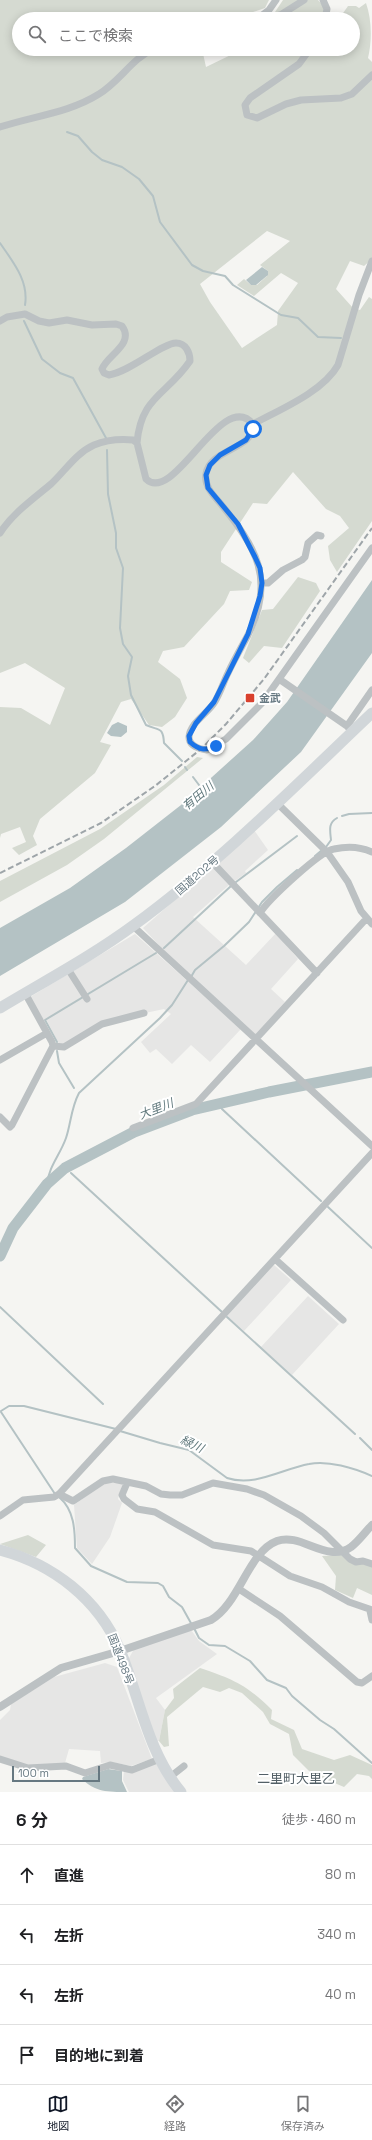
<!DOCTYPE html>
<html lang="ja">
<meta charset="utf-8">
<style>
body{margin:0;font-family:"Space Grotesk","Noto Sans JP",sans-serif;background:#f6f6f6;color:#202124}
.scale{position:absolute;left:12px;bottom:10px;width:88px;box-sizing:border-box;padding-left:4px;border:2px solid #667881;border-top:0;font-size:11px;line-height:14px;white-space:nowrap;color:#667881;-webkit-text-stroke:3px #fff;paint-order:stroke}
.stop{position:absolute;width:12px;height:12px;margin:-9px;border:3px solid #1a73e8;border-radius:50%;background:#fff}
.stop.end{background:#1a73e8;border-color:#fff;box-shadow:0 1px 4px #0008}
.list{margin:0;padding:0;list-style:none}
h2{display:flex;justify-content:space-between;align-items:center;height:52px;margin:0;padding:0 16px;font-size:17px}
h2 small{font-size:13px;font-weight:400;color:#757577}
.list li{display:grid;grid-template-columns:26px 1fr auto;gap:12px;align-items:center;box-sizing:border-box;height:60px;padding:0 16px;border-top:1px solid #e0e0e0}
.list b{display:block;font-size:15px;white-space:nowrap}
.list em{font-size:13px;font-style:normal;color:#757577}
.icon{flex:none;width:22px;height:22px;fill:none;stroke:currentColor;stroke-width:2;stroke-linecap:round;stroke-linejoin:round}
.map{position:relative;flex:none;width:372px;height:1792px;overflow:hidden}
.search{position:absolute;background:#fff;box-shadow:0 2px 10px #0003;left:12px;right:12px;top:12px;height:44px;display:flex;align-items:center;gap:10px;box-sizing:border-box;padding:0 14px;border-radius:22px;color:#757577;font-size:15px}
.sheet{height:292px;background:#fff}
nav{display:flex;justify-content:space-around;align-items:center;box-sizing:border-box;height:56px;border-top:1px solid #e0e0e0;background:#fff;font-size:11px;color:#757577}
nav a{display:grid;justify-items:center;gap:2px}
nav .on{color:#111827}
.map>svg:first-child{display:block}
.built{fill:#e6e6e5}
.green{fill:#d5dad1;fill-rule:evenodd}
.water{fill:#b4c2c4}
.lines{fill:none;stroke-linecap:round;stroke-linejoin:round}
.stream{stroke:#b4c2c4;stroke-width:2}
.river{stroke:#b4c2c4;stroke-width:11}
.minor{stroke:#bcc1c3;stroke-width:7}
.tertiary{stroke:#bcc1c3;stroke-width:8}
.trunk{stroke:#d1d6d9;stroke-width:11}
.rail{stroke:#9ea5a9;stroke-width:2;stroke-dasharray:6 3;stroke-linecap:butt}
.route{stroke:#1a73e8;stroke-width:5}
.poi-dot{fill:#d9412e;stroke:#fff;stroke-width:1.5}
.labels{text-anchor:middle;stroke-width:4;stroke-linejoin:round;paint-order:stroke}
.poi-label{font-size:11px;font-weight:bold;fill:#667881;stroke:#fff;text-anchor:start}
.street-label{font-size:11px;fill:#667881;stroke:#fff}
.water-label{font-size:12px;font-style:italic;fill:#627a7e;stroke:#fff}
.quarter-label{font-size:13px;fill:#536067;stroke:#fff}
</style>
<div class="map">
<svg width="372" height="1792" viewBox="0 0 372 1792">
<rect width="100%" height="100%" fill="#f5f5f2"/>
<!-- built -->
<path class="built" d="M254,830L268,850L245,871L246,873L229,885L193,917L246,965L276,933L298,959L271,989L285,1002L255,1037L165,952L143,928Z
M135,934L241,1029L210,1062L191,1045L172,1064L156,1049L150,1053L141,1042L171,1014L164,1009L103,1022L63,1045L59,1044L47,1021L43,1019L30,997Z
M274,1265L291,1280L244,1331L227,1316Z
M308,1296L339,1324L292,1375L261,1347Z
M104,1483H123L118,1499L122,1503L110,1537L92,1564L77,1548L74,1505Z
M191,1630L199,1641L217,1654L156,1698L165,1710L159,1741H155L128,1660L134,1649Z
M105,1663L117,1667L152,1759L131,1766L112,1762L101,1763L100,1751L69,1749L65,1763L25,1766L0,1757V1720L10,1710L11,1704L54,1677Z
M156,1763L175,1792H129L123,1780L124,1771Z"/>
<!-- green -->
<path class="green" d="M0,0H269L265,8L233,19H19V49H202L206,67L243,49H322V51L329,56L334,49H353V19H343L341,16L348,6H356L359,8L366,3C372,20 372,41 368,58L372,62V259L364,266L350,261L336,289L353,308L360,310L369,297L372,299V521L337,572L330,560L328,546L349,528L340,516L326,509L293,472L267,504L253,503L221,552V562L252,582L249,590L230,591L224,604L184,647L163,651L158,662L180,679L187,698L175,717L162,727L149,725L131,699L121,702L100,742L111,745L95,773L40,819L33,836L37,845L19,855L12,848L26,842L20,827L1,834L0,838V707L21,708L50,725L65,688L25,663L0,673ZM267,231L290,241L260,265L268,271L267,276L257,285H251L244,279L237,285L254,296L281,273L298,283L278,311L277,325L242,348L210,302L200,284Z
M283,0H318L335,19H286L275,12Z
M298,577L316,583L320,591L282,648L264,646L249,663L243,658L262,610L273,609Z
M197,757L203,758L104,839L67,865L0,902V881L100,829L164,785Z
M28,1535L46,1545L36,1557L0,1544Z
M343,1555L372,1566V1595L357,1588L353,1598L335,1590L336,1576L322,1556Z
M200,1668C233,1679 247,1685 272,1710L271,1719L294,1730L302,1749L334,1760L350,1755L372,1765V1779L369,1776L357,1774L344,1787L311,1773L293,1755L289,1734L270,1724L263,1712L242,1693L229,1688L220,1692L203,1687L167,1717L169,1746L164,1747L159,1741L165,1710L174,1698L173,1689Z"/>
<!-- water -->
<path class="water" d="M262,267L268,271V275L256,285H251L246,280Z
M372,580V653L301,752L221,827L125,902L0,976V928L70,888L126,848L181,805L253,740L287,702Z
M118,722L127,726V732L121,737L111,736L107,733L112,725Z
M108,1769L122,1771V1781L127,1792C108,1792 95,1792 82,1779L83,1777Z"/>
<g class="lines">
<!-- stream -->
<path class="stream" d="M67,132L78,136L92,152L102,160L122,167L139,179L153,196L160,222L192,265L203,271L225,276L233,285L281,315L298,318L318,337L341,338
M0,243C13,262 29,281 25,305
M24,321L42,359L60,373L73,378L106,438
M107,450L108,494L116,533V548L123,568L120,628L123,644L132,657L128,676L131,695L146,725C159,731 163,726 164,743L182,761
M185,767L187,770
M193,777L202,789
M342,816L349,814L372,813
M326,847L331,840C330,830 328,823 337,818
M315,856L322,850
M236,882L297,836
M164,948L231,886
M191,977L195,970L224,946L249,922L262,902L277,887L297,870
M57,1042L45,1020L156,953
M57,1051L59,1063L74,1088
M218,1103L222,1109L321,1201
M71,1173L222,1312
M47,1184C49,1166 60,1155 66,1138C71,1123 71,1108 79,1093L160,1018L172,1005L188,980
M328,1207L372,1248
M0,1307L103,1404
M227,1317L355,1434
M1,1411L9,1406H24L116,1429
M1,1412L55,1494
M120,1431L160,1443L189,1450L227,1478C255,1487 282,1469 309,1464C328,1460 354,1468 372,1476
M360,1438L372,1450
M60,1498C74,1510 75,1530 75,1548L91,1566L127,1582L158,1583L163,1586L169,1597L182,1607L192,1625
M194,1628L199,1638L209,1645L225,1646L250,1661L267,1680L286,1688L292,1696L320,1720L334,1729L372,1763"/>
<!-- river -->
<path class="river" d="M0,1256L13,1228L47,1184L65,1168L134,1132L192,1110L269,1092L372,1072"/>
<!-- minor -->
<path class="minor" d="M323,0L327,9L325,19
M257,19L269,10L276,0
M268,19L282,14L304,0
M310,49L299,64L250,98L245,105L247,115L257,118L286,104L301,100L341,98L352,94L372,75
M0,127C33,116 69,113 99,94C119,82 132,59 153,49
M0,321L7,317L25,314L39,321L49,323L67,320L92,325L116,324L122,326C135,344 107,355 102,369L104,373L109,375C130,372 162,343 176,343C186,343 190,353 190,361C167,395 141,396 137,443
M253,424C279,410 323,392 338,365L359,295L372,261
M0,533C13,513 33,499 51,484C65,471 76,453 94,445C106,440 121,439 133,440L137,443L146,479C174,506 222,387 253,424C255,450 210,448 206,474C204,486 213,495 220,503C256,547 276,579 248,635C241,648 234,660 228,673C223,683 220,694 214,703C207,714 190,723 189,737C189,746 200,749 207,750L226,739L262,703L372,548
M262,583H268L283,570L302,560L305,557L308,543L317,535L321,536
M279,679L347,726L352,732
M347,726L372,690
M277,803L327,852L348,882L361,911L372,924
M212,862L317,973
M260,913C268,900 320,851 334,849C347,846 359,846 372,852
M133,926L372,1146
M68,969L87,999
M53,1046L64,1047L102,1024L144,1013
M0,1060L47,1033
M0,1117L10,1127L12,1125L53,1046L52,1042L25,993
M133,1128L196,1104L367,918
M275,1259L343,1320
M127,1483L122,1495L124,1499L137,1509L155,1512L213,1545L251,1551L290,1576L322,1587L349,1602L372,1610
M59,1494L73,1501L103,1481L113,1479L146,1486L161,1494L170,1495H182L213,1483L247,1489L264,1495L301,1516L324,1533L350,1559L356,1562L363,1561L372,1564
M0,1516L23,1500L54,1497L59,1494L372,1153
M239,1589L280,1616L357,1682L362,1683L372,1676
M370,1611L372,1620
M0,1759L28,1768L66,1766L85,1773L110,1765L132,1770L160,1759
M170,1777L184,1766"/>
<!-- tertiary -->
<path class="tertiary" d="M0,1707L61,1668L120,1651L211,1620C240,1603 248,1552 277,1541C301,1532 327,1564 351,1547C359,1541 365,1532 372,1525"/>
<!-- trunk -->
<path class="trunk" d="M0,1008C45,981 92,956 134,925C220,862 295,786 372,713
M0,1550C53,1564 98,1599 120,1650C140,1698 147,1751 181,1792"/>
<!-- rail -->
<path class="rail" d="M0,873L101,823L155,786L201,749L226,724L264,679L372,528"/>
</g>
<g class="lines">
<!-- route -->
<path class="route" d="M216,746C205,751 199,750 190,742L189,736L196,723L214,702L248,634L260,596L262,583L260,568L255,557L238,524L208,488L206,475L210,465L220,455L246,440L253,429"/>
</g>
<!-- markers -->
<rect class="poi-dot" x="245" y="693" width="10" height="10" rx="2"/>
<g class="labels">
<!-- poi labels -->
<g class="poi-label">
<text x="259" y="702">金武</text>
</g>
<!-- street labels -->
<g class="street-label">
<text transform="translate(197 875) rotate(-41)" y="4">国道202号</text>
<text transform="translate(121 1659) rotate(69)" y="4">国道498号</text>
</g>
<!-- water labels -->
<g class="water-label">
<text transform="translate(198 796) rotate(-40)" y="4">有田川</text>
<text transform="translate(156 1109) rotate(-21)" y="4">大里川</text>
<text transform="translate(192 1444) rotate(25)" y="4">緑川</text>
</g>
<!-- quarter labels -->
<g class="quarter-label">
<text x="296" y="1783">二里町大里乙</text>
</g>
</g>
</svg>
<div class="scale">100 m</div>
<div class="stop" style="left:253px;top:429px"></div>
<div class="stop end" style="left:216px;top:746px"></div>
<div class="search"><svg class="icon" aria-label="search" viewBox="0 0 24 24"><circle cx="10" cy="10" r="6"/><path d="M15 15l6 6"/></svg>ここで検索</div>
</div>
<section class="sheet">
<h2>6 分<small>徒歩 · 460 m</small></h2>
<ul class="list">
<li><svg class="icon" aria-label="ahead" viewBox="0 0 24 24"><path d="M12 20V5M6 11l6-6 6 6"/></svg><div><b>直進</b></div><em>80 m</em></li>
<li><svg class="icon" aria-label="left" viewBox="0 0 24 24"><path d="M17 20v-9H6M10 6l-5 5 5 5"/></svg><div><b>左折</b></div><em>340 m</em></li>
<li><svg class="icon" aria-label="left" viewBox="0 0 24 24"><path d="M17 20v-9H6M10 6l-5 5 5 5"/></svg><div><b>左折</b></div><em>40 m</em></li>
<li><svg class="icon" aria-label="arrive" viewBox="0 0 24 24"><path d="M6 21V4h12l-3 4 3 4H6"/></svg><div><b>目的地に到着</b></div></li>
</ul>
</section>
<nav>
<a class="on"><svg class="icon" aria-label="map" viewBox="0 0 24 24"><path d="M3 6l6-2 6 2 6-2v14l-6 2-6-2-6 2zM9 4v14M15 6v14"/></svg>地図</a>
<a><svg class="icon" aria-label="directions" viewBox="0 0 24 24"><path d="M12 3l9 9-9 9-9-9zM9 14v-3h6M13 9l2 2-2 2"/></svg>経路</a>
<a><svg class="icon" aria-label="saved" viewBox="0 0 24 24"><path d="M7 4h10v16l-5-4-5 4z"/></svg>保存済み</a>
</nav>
